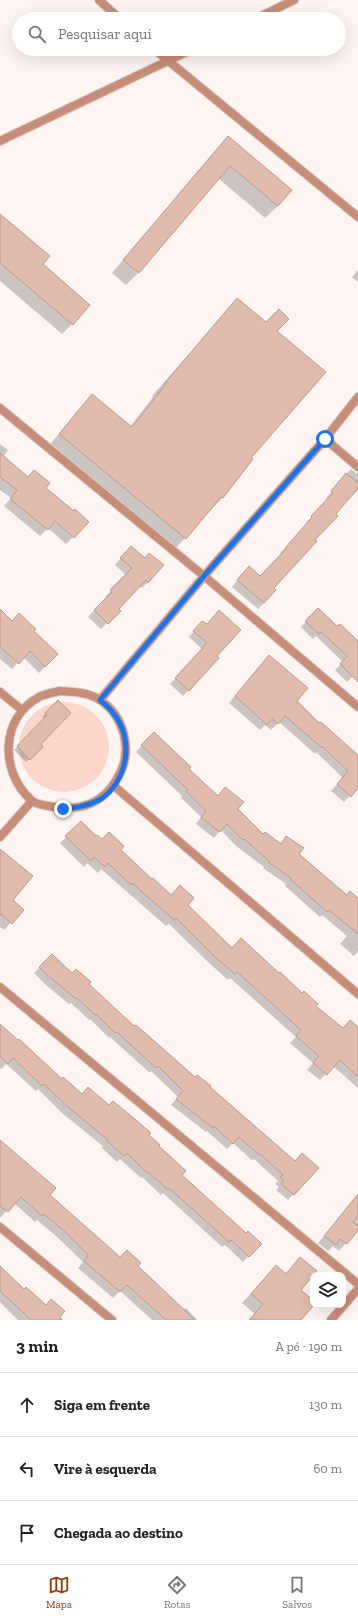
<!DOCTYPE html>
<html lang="pt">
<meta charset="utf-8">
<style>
body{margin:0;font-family:"Zilla Slab",serif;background:#f2f2f2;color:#222}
.controls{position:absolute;right:12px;bottom:12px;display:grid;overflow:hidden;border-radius:8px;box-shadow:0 4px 16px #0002}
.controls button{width:36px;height:36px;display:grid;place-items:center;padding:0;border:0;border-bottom:1px solid #e0e0e0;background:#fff;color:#222;font:20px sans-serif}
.stop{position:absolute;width:12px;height:12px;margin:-9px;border:3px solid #1a73e8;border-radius:50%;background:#fff}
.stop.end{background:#1a73e8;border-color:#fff;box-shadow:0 1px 4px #0008}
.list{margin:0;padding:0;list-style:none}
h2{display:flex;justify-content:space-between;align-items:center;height:52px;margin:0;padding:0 16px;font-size:17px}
h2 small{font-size:13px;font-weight:400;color:#767676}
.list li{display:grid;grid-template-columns:26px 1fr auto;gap:12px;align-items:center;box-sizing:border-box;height:64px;padding:0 16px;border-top:1px solid #e0e0e0}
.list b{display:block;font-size:15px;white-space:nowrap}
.list em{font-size:13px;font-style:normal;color:#767676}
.icon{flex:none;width:22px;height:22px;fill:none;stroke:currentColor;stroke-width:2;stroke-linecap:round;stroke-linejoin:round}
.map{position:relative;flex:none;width:358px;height:1320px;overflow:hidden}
.search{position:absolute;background:#fff;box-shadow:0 4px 16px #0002;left:12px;right:12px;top:12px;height:44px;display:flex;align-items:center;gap:10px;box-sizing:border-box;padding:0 14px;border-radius:22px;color:#767676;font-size:15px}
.sheet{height:244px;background:#fff}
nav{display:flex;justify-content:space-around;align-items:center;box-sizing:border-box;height:56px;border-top:1px solid #e0e0e0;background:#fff;font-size:11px;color:#767676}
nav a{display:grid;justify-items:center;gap:2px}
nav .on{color:#9b3602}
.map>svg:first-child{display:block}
.green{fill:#fcd6c8}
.shadow{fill:#0003}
.building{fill:#e1bbac;stroke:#be998b}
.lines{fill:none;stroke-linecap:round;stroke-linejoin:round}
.minor-casing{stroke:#d9cfcb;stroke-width:10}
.minor{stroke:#c88d77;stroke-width:8}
.route{stroke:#1a73e8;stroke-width:5}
</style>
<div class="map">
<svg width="358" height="1320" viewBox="0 0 358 1320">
<rect width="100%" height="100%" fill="#fef5f2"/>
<!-- green -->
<path class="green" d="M19 747a45 45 0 1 1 90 0a45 45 0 1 1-90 0Z"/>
<!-- shadow -->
<path class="shadow" d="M228,137L278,206L265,218L218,178L138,273L126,285L112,273L216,150Z
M0,215L41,264L72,324L62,334L0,281Z
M358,270V282L352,277Z
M237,300L275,331L250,458L252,460L222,498L174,550L48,447L80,408L92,396L130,427L153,397L152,396Z
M0,444L8,450L3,457L28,477L34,471L44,489L88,522L66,544L48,528L40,536L4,506L11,498L0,490Z
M358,459V490L351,497L350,496L273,588L264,603L258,609L232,587L242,574L259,577L281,554L280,553L307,524L306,523L328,500L326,498L345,476L351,469L357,474V471L352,467Z
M125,553L144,559L148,582L142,588L139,586L117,609L119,611L101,629L88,617L106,598L105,597L126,575L115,565Z
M318,609L337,628L358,643V671L347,682L335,670L343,662L316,636L313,639L301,627Z
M0,611L11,622L33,631L57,654L39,673L23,657L12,669L0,659Z
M206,626L215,656L217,658L183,696L170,684L202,649L189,637L197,628Z
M263,662L295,702L319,725L358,756V789L357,788L344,802L331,791L343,778L316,752L315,754L279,722L271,730L265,725L260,730L229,703Z
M58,701L40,744L42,747L26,762L14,750L45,719L42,717Z
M154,733L187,769L217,797L225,788L237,810L263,836L280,845L287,837L298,855L347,896L358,899V951L354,956L340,944L347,936L322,915L320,917L285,886L286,884L263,868L264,867L236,846L221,830L214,838L196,824L201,817L181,798L182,796L136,752Z
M81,822L96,838L119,850L171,896L187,905L232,949L315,1006L343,1029H358V1088L333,1066L320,1080L307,1070L313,1063L290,1043L296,1037L230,978L228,980L209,963L169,924L166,926L101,869L98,873L87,863L84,867L60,843Z
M0,877L11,900L22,910L4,930L0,927Z
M52,955L72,975L88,984L134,1028L195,1078L209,1087L294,1162L317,1168L288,1200L276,1190L279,1187L275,1184L278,1181L254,1159L252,1160L233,1143L227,1149L207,1131L206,1132L171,1105L178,1097L151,1071L150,1073L110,1037L109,1038L90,1019L89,1020L71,1003L69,1004L47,986L34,973Z
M0,1025L62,1080L81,1095L108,1106L148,1135L181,1175L246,1234L260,1244L243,1262L225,1245L222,1247L163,1193L161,1195L142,1177L141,1178L120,1159L117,1162L102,1148L103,1146L63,1114L38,1089L36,1091L6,1064L1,1069L0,1068Z
M0,1147L49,1195L120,1258L136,1266L183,1310L186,1308L197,1320H152L120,1291L113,1298L78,1268L83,1262L57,1237L37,1220L35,1222L14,1203L0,1218Z
M358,1195V1229L339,1251L333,1246L328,1251L318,1243Z
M276,1266L285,1274L292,1267L300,1290V1320H249L255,1314L242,1303Z
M0,1267L24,1291L61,1320H18L0,1302Z"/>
<!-- building -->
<path class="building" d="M228,136L292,190L278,206L230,166L139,273L123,260Z
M0,214L50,256L43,264L90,305L73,325L0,263Z
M237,298L266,322L279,309L289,319L277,331L326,372L251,458L253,459L223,498L221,497L186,539L59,434L92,394L132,427L165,385L164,384Z
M0,453L28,477L34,470L50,483L46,488L74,511L75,509L89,522L74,538L55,521L48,530L10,499L17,490L0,477Z
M346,473L358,483V488L336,514L338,516L315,540L317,541L274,588L276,590L264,603L237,580L249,566L260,576L287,548L286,547L312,517L311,516L333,493L331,491Z
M131,546L145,558L149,553L164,565L148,583L146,580L119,609L121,611L108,624L94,610L112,592L110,590L132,568L120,558Z
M318,608L337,626L340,624L358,641V682L340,664L347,656L321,632L319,634L305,621Z
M0,609L12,621L19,613L36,629L34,631L58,654L45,667L30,651L19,664L0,647Z
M219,610L241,630L217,656L219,658L189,691L175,678L207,643L193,631L202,621L207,624Z
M269,655L308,688L297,701L319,723L321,722L358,755V788L351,797L337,784L348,771L323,747L322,748L285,716L278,724L272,719L267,725L235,696Z
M58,700L71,713L41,744L43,747L30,760L17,746L47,715L45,713Z
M154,732L191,767L189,769L218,796L225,787L244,802L238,809L263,834L265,832L281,844L286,836L304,848L299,854L347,895L350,891L358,898V934L329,910L327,912L290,879L291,878L268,862L269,861L244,839L243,840L227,824L220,832L201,818L206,811L186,791L188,790L141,745Z
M81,821L96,836L97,835L102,839L109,832L124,846L121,850L152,879L153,878L171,895L180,885L194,898L188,905L232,948L241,938L279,973L280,972L302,993L304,991L318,1004L316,1006L343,1028L350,1020L358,1027V1077L340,1060L327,1075L313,1063L319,1056L296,1036L301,1030L237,972L235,974L215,957L176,918L174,920L132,883L131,885L108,863L105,867L94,857L91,861L65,836Z
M0,849L33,876L13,900L24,910L12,924L1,914L0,915Z
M52,954L72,973L76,969L91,982L89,984L134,1026L136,1025L195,1077L197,1075L211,1086L210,1087L295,1161L302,1153L319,1168L294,1195L281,1184L284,1181L280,1177L283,1175L260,1154L259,1155L239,1137L233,1144L214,1126L213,1128L176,1099L183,1091L158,1066L156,1068L117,1032L115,1033L96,1014L95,1015L77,998L76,999L53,980L39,967Z
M0,1024L18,1040L19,1039L62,1079L63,1077L82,1094L88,1087L109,1105L113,1101L130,1115L151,1133L149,1135L160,1145L159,1146L186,1171L182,1175L246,1233L248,1231L262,1244L249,1257L231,1240L229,1242L169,1188L168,1190L148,1172L147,1173L127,1153L124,1156L107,1141L108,1140L69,1108L44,1084L42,1086L13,1058L8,1064L0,1056Z
M0,1140L56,1188L50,1195L120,1257L127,1250L141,1263L138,1266L195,1320H166L127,1285L120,1292L84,1261L88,1255L64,1231L44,1214L42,1216L21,1197L8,1212L0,1206Z
M358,1194V1215L353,1222L358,1226V1231L347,1244L340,1239L336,1245L324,1236Z
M300,1257L317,1271L301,1290L313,1300L314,1305L301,1320H249L263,1304L251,1294L276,1265L286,1274Z
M0,1266L24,1289L26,1287L46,1305L51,1299L65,1311L60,1317L62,1320H31L0,1291Z"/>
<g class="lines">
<defs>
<path id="minor" d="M99,0L120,19
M255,19L294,0
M154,49L358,217
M0,141L193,49
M0,408L204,576L358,707
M325,439L358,467
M59,691C73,692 88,692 100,700C124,716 133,750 119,775C104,805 79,812 48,806C43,805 35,804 31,800C0,772 0,718 39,697C45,694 53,693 59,691Z
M0,692L22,710
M100,700L204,576L325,439L358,397
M114,786L358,994
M0,837L32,801
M0,987L358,1284
M0,1227L112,1320
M331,1320L358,1289"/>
</defs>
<!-- minor casing -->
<use href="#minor" class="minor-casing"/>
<!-- minor -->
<use href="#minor" class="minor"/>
</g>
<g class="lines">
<!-- route -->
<path class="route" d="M63,809C76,808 87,806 99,800C128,783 135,738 113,713C110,708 104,704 100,700L204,576L325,439"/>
</g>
</svg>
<div class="controls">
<button><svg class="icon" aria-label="layers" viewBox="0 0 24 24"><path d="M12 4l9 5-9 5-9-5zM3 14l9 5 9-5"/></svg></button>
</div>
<div class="stop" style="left:325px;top:439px"></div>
<div class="stop end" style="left:63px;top:809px"></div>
<div class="search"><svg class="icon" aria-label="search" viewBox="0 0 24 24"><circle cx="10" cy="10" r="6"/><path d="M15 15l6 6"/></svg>Pesquisar aqui</div>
</div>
<section class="sheet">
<h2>3 min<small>A pé · 190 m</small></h2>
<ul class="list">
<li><svg class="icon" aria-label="ahead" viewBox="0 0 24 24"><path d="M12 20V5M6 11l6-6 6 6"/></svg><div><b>Siga em frente</b></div><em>130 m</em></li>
<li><svg class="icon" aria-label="left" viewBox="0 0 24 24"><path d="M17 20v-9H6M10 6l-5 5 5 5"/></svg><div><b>Vire à esquerda</b></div><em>60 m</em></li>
<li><svg class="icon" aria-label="arrive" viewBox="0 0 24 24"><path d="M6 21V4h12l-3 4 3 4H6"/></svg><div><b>Chegada ao destino</b></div></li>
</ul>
</section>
<nav>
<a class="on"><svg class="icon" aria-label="map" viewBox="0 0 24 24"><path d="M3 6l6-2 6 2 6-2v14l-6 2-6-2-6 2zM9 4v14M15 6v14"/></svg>Mapa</a>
<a><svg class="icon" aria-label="directions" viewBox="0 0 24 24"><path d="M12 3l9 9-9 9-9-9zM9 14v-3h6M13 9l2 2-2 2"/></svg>Rotas</a>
<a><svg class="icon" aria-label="saved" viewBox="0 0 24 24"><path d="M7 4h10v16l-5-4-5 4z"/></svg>Salvos</a>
</nav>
